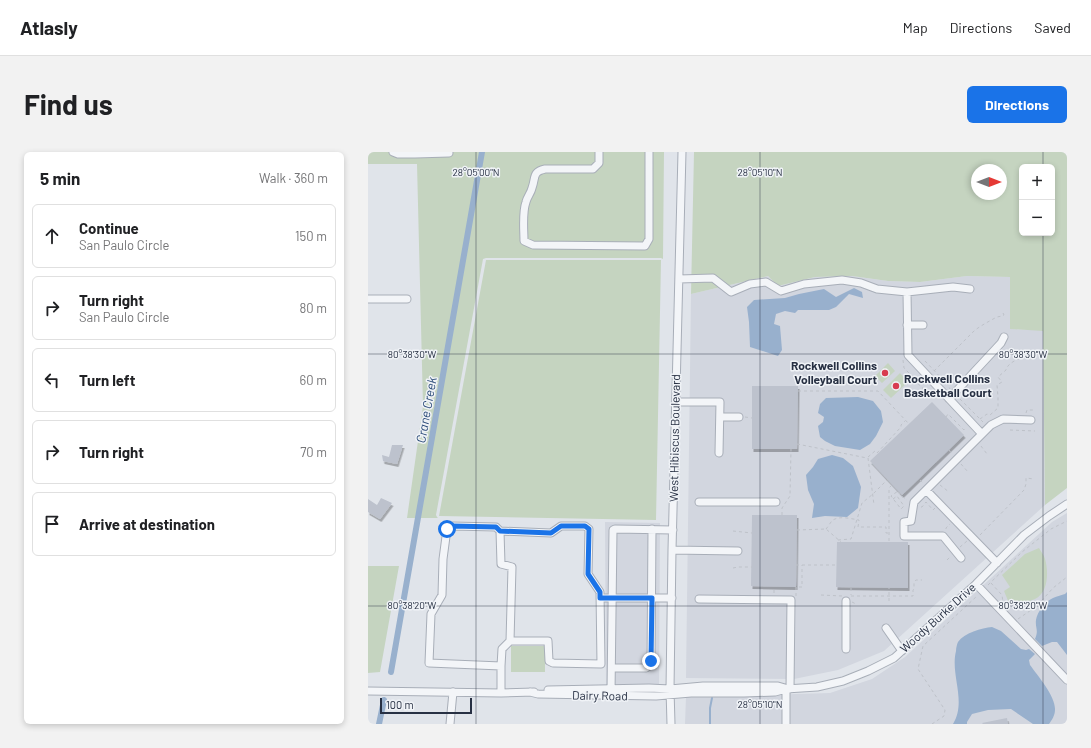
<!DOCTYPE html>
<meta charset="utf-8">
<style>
body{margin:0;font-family:Barlow,sans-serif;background:#f2f2f2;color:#202124}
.controls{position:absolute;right:12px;top:12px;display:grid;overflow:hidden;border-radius:6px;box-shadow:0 2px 6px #0003}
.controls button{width:36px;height:36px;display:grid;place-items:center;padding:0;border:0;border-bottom:1px solid #e0e0e0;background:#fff;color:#202124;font:20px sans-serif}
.compass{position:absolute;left:603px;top:12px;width:36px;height:36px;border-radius:50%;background:#fff;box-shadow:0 2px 6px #0003;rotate:90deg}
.scale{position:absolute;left:12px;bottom:10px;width:92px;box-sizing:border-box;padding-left:4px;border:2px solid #273043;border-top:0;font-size:11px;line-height:14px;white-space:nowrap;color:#273043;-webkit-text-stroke:3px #f0f3f7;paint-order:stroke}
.stop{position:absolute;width:12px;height:12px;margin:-9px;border:3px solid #1a73e8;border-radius:50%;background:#fff}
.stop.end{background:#1a73e8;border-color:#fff;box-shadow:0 1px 4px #0008}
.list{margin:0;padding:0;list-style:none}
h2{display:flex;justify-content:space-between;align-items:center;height:52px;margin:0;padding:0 16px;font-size:17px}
h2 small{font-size:13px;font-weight:400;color:#757577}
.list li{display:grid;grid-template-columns:26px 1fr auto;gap:12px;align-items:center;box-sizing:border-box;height:64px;margin:0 8px 8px;padding:0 8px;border:1px solid #e0e0e0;border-radius:6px}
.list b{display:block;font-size:15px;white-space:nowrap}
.list p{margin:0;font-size:13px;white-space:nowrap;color:#757577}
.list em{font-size:13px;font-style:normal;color:#757577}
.icon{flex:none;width:22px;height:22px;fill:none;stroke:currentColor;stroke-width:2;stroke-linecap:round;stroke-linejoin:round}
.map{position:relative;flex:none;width:699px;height:572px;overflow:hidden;border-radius:6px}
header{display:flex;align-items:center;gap:24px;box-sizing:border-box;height:56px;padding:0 20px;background:#fff;border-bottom:1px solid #e0e0e0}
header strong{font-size:19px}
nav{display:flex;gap:22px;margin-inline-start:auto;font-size:14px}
.intro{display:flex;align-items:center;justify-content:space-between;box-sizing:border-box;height:96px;padding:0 24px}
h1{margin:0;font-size:28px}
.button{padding:10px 18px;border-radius:6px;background:#1a73e8;color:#fff;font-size:14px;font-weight:700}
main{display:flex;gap:24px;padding:0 24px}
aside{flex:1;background:#fff;border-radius:6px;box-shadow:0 2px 6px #0003}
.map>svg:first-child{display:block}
.built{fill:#d2d6df}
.green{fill:#c5d4c0;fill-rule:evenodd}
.water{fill:#98b0cd}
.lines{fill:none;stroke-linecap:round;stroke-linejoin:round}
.stream{stroke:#98b0cd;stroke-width:2}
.canal{stroke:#98b0cd;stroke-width:6}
.building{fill:#bdc2cd;filter:url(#shadow)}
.minor-casing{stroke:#a8aeb8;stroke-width:9}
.path{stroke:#bec2c9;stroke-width:1;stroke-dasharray:3 3;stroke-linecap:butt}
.minor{stroke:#f3f5f8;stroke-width:7}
.route{stroke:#1a73e8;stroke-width:5}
.ticks{fill:none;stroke:#273043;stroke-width:1;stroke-opacity:0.45}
.poi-dot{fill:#d83c4f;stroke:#f0f3f7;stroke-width:1.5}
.labels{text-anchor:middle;stroke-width:3;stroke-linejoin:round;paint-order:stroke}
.poi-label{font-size:12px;font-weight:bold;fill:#273043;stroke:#f0f3f7;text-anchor:end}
.street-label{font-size:12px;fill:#273043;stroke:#f0f3f7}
.water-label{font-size:13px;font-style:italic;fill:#2e4e7a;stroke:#f0f3f7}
.ticks-label{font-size:10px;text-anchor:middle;fill:#273043;stroke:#f0f3f7;stroke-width:3;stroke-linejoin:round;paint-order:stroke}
</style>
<header>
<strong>Atlasly</strong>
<nav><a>Map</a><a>Directions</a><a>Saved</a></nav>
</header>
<div class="intro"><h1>Find us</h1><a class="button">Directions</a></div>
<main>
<aside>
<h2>5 min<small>Walk · 360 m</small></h2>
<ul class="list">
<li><svg class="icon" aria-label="ahead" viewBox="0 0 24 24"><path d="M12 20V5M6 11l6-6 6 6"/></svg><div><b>Continue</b><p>San Paulo Circle</p></div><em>150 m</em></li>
<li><svg class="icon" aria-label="right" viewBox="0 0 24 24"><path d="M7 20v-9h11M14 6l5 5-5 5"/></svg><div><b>Turn right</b><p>San Paulo Circle</p></div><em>80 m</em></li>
<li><svg class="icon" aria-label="left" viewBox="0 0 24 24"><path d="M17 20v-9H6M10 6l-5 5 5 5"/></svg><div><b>Turn left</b></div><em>60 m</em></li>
<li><svg class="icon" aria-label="right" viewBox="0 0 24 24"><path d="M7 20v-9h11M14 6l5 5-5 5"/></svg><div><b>Turn right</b></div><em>70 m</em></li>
<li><svg class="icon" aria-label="arrive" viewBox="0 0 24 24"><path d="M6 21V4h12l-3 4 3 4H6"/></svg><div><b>Arrive at destination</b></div></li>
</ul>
</aside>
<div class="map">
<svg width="699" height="572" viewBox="0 0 699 572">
<defs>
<filter id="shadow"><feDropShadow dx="1.5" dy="3" stdDeviation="0" flood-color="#0004"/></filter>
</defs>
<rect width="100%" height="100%" fill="#e0e4ea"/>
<!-- built -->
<path class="built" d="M400,124L410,134L447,125L484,124L520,129L552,130L599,124L642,125V177L675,178L677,353L516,499L470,518L426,527L318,526L323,142Z
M699,361V572H317L318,545L462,541L504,527L537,505L684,370Z
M237,370L292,371L291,534H238Z"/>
<!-- green -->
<path class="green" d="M0,0H296L295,107L293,106H118L115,107L68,363L69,365L70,366H39L55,254L49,12H0Z
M326,0H699V336L677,353L675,179L642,177V125L599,124L552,130L520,129L484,124L447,125L410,134L400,124L323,142ZM654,15H684V81H654ZM609,18H633V42H609Z
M118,108H293L288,368L71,364Z
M520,211L527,219L514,231L507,224Z
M532,221L540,230L523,246L515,238Z
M671,396C673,400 676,403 677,407C681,420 680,441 667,447C658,451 650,451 641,451L636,439L642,435L634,423L657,402Z
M0,414H31L12,520L0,521Z
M143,494H177V520H143Z"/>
<!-- water -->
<path class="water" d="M486,136L494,140L495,146L481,142L468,155L461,158H430L427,161L417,159L408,162L406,172L412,174L414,198L410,204L382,195L381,170L379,155L386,148L417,146L431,142L456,137L468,145Z
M490,245L505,249L513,259L515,270L508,284L502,292L492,298L467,294L457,289L452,285L450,274L455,270L456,265L450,261L452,252L458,246Z
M464,303L475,306L485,314L493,335L490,356L479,365L457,364L444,366L446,352L440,338L438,323L445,315L450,307Z
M699,440V503L689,490H684L674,494L667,487C671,478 667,476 668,468C669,460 678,449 685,446C689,444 694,443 697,442Z
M624,475L633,479L653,497L658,498L661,497L667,502L661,508L662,513C670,524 688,545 687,558C687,563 684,568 681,572H665L643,557L620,558L604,562L599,570V572H585C599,549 582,523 588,499C588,496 589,492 590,490C596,481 614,476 624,475Z"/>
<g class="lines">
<!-- stream -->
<path class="stream" d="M342,572V556L344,546"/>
<!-- canal -->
<path class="canal" d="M23,520L114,0
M11,572L16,548"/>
</g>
<!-- building -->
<path class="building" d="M384,234H430L429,297H384Z
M564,250L596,283L534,343L502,309Z
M24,293H35L29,312L15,309L14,303L21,305Z
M13,346L24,351L12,367L0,360V347L9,353Z
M384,363H429L428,435L383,434Z
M469,390H540V436L468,435Z
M639,566L640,572H615L614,571Z"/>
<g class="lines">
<defs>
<path id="minor" d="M25,0L30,2H47
M47,0V2L81,1
M231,0V11L225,17H177C164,20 168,25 164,36C163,41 159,45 158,50C154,61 156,78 156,89L165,93L277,94L281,87V0
M311,127L345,126L363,140L382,132L398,130L413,139L436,132L474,128L493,131L509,137L539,140L585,135L602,137
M539,140L540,203L614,282
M0,147H39
M539,173H555
M581,247L633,191L636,185
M308,250H352L351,301
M352,265H371
M558,338L629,411
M331,350H408
M132,379L133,412L144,415L142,489L134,497L133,514V541
M304,398L370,399
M593,406L575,384H536V370L543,369L546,350L623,273L635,267L663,268
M608,432L699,528
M232,446H304
M331,447L423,448L422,537
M518,476L534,499
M478,497V449
M133,514L61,511L63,462L74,443L75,407L79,377L84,374L128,375L132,379L183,381L193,374H217L221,377L220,422L232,440L233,512L185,511L181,509L180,489H142
M244,516H278L281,514L283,509L284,377
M180,538L281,536L302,537L335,534H410L417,536
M0,539L133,541L166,540
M162,540L170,542L288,544L323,541H376L407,540L418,537L449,535L475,529L500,519L526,506L608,432L656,383L681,364L699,352
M243,541L245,378L247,377L305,378
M82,572L85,540
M303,572L302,537L304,398L314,0
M418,572V537"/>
</defs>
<!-- minor casing -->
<use href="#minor" class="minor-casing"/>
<!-- path -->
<path class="path" d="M535,208L536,216L549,229L548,230L561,242
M557,209L580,233L582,237
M566,219L602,183C608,176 618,171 627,166C630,164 633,165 636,163L634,159
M430,239H510L541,272
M592,247L615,270
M658,261L659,258H667
M377,265L384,266
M578,265L580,262L596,278L598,276
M612,267L619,262L622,263L630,256V245L629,233L634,230L630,225L638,218C640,209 656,205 664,202
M642,278L667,279
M429,292L499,306
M613,294L619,302
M581,298L584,302
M500,305L507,299L509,301L533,275V273L537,269
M500,306L506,353
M593,312L600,320
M552,328L556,332
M572,333L581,340
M530,340L537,347L539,348
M525,347L529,344L536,354L533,357L523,344L530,339L529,338
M553,355H554L558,350L565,358L567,356
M414,363V356L422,344L423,297
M458,377C461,374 463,368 467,367C474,364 484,367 491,368L490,375H518V381H521
M578,377V376L582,372
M429,378L458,377L473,390
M365,379L384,381
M612,383L656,338L658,332V326L666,327
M470,388L483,387L494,351L505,342L520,327
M521,389V336L524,333
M592,395L599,389
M579,408L583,404
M428,413H468
M365,416L370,415H384
M623,431L634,443L635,450L642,457
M620,433L654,400L683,377L699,369
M483,436V443
M406,441V435
M453,443L474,444
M428,444V435H434V413
M483,444H545V438L546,437V430L548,428H554
M521,449V436
M484,450L488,452
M650,467L669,454L685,436L699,425
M564,572L576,564L577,558L550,517L555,494L609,444"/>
<!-- minor -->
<use href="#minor" class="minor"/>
</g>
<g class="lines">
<!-- route -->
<path class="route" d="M79,377L84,374L128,375L132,379L183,381L193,374H217L221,377L220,422L232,440V446H284L283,509"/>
</g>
<!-- ticks -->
<path class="ticks" d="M108,0V572M392,0V572M675,0V15M675,81V572M0,202H699M0,454H699"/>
<!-- markers -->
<g class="poi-dot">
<circle cx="517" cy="221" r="4"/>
<circle cx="528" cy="234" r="4"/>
</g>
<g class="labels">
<!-- poi labels -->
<g class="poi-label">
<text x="509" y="218">Rockwell Collins<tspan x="509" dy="14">Volleyball Court</tspan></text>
<text x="536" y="231" text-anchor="start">Rockwell Collins<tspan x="536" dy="14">Basketball Court</tspan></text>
</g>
<!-- street labels -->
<g class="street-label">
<text transform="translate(307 286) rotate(-89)" y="4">West Hibiscus Boulevard</text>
<text transform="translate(570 466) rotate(-42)" y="4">Woody Burke Drive</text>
<text transform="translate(232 544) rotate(1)" y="4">Dairy Road</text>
</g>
<!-- water labels -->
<g class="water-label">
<text transform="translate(58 258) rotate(-80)" y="5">Crane Creek</text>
</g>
</g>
<g class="ticks-label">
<text x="108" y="24">28°05'00"N</text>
<text x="392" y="24">28°05'10"N</text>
<text x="655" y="206">80°38'30"W</text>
<text x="44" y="206">80°38'30"W</text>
<text x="655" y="457">80°38'20"W</text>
<text x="44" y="457">80°38'20"W</text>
<text x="392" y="556">28°05'10"N</text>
</g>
</svg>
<div class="controls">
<button>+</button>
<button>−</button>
</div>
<svg class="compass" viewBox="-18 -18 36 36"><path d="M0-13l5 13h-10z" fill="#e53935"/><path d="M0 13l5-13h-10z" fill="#757577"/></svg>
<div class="scale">100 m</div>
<div class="stop" style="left:79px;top:377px"></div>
<div class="stop end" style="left:283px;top:509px"></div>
</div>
</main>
